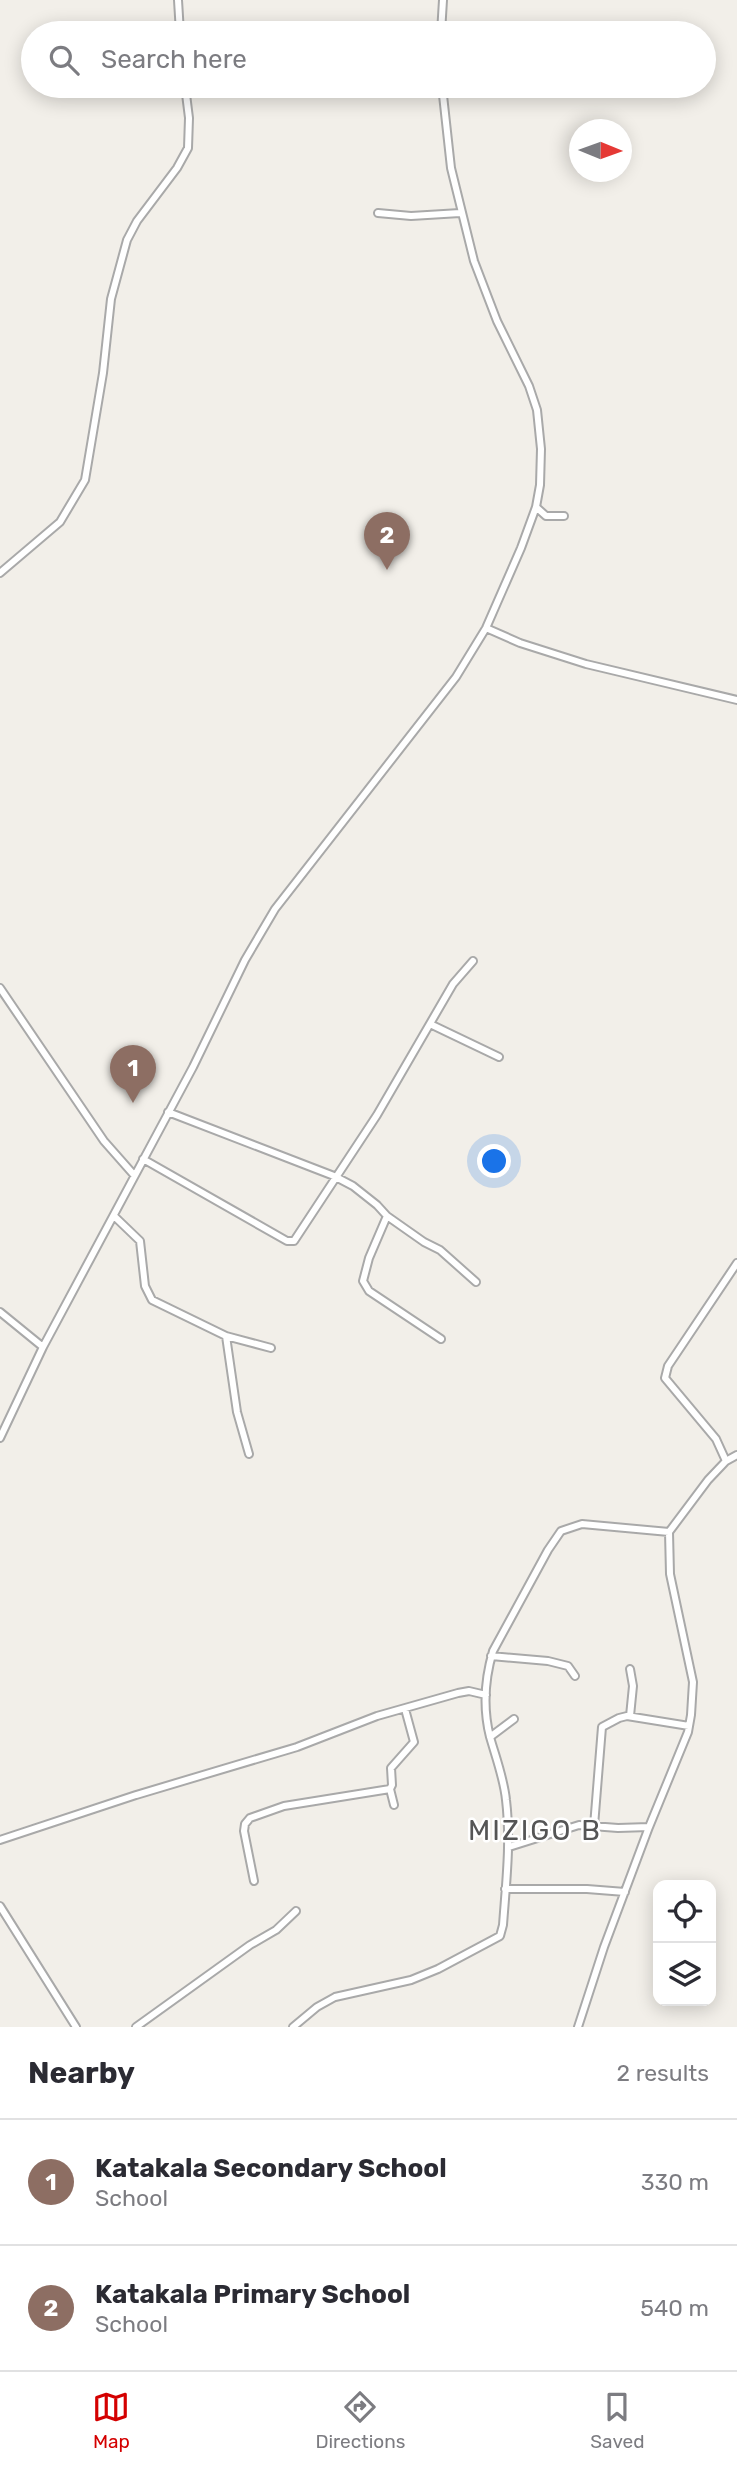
<!DOCTYPE html>
<style>
body{margin:0;font-family:Rubik,sans-serif;background:#f2f2f3;color:#2b2b33}
.controls{position:absolute;right:21px;bottom:21px;display:grid;overflow:hidden;border-radius:14px;box-shadow:0 4px 18px #0003}
.controls button{width:63px;height:63px;display:grid;place-items:center;padding:0;border:0;border-bottom:2px solid #e1e1e2;background:#fff;color:#2b2b33;font:35px sans-serif}
.compass{position:absolute;left:569px;top:119px;width:63px;height:63px;border-radius:50%;background:#fff;box-shadow:0 4px 18px #0003;rotate:91deg}
.you{position:absolute;left:495px;top:1162px;width:24px;height:24px;margin:-18px;border:5px solid #fff;border-radius:50%;background:#1a73e8;box-shadow:0 0 0 10px #1a73e833}
.badge{display:grid;place-items:center;width:46px;height:46px;border-radius:50%;background:#d40000;color:#fff;font-size:23px;font-weight:700}
.pin{position:absolute;translate:-50% -58px;filter:drop-shadow(0 2px 4px #0008)}
.pin::after{content:'';position:absolute;top:37px;width:24px;height:21px;background:inherit;clip-path:polygon(0 0,100% 0,50% 100%)}
.list{margin:0;padding:0;list-style:none}
h2{display:flex;justify-content:space-between;align-items:center;height:91px;margin:0;padding:0 28px;font-size:30px}
h2 small{font-size:23px;font-weight:400;color:#7c7c81}
.list li{display:grid;grid-template-columns:46px 1fr auto;gap:21px;align-items:center;box-sizing:border-box;height:126px;padding:0 28px;border-top:2px solid #e1e1e2}
.list b{display:block;font-size:26px;white-space:nowrap}
.list p{margin:0;font-size:23px;white-space:nowrap;color:#7c7c81}
.list em{font-size:23px;font-style:normal;color:#7c7c81}
.icon{flex:none;width:38px;height:38px;fill:none;stroke:currentColor;stroke-width:2;stroke-linecap:round;stroke-linejoin:round}
.map{position:relative;flex:none;width:737px;height:2027px;overflow:hidden}
.search{position:absolute;background:#fff;box-shadow:0 4px 18px #0003;left:21px;right:21px;top:21px;height:77px;display:flex;align-items:center;gap:18px;box-sizing:border-box;padding:0 24px;border-radius:38px;color:#7c7c81;font-size:26px}
.sheet{height:343px;background:#fff}
nav{display:flex;justify-content:space-around;align-items:center;box-sizing:border-box;height:98px;border-top:2px solid #e1e1e2;background:#fff;font-size:19px;color:#7c7c81}
nav a{display:grid;justify-items:center;gap:4px}
nav .on{color:#d40000}
.map>svg:first-child{display:block}
.lines{fill:none;stroke-linecap:round;stroke-linejoin:round}
.street-casing{stroke:#a9a9a9;stroke-width:10}
.street{stroke:#fff;stroke-width:6}
.labels{text-anchor:middle;stroke-width:5;stroke-linejoin:round;paint-order:stroke}
.quarter-label{font-size:28px;letter-spacing:2px;fill:#555;stroke:#fff}
</style>
<div class="map">
<svg width="737" height="2027" viewBox="0 0 737 2027">
<rect width="100%" height="100%" fill="#f2efe9"/>
<g class="lines">
<defs>
<path id="street" d="M178,0L180,33
M441,33L443,0
M378,213L411,216L460,213
M536,507L546,516H564
M0,573L60,522L85,480L103,373L111,299L127,240L137,221L177,168L188,148L189,118L185,86
M486,628L520,643L586,664L737,700
M0,988L104,1141L134,1175
M430,1024L499,1057
M168,1112L334,1176L353,1186L377,1205L387,1216L424,1242L440,1250L476,1282
M143,1159L287,1241H294L377,1115L453,984L473,961
M114,1216L140,1241L145,1286L152,1300L226,1336L271,1348
M387,1216L369,1258L363,1281L369,1291L441,1339
M0,1312L43,1347
M226,1336L237,1412L249,1454
M0,1438L43,1347L193,1067L245,960L275,909L456,677L486,628L521,548L536,507L540,485L541,449L537,410L529,386L497,321L474,261L451,168L442,86
M726,1461L716,1439L665,1378L668,1366L737,1263
M491,1656L548,1661L568,1666L575,1676
M630,1669L633,1686L630,1716
M490,1737L514,1719
M390,1789L392,1785L391,1768L414,1742L405,1709
M594,1826L602,1727L619,1718L627,1716L689,1726
M0,1840L136,1795L297,1747L377,1716L458,1693L469,1691L486,1695
M509,1847L579,1825L618,1828L649,1827
M254,1881L244,1831L245,1824L250,1818L284,1806L390,1789L394,1805
M505,1889H587L625,1892
M0,1906L76,2027
M136,2027L250,1945L276,1930L296,1911
M293,2027L317,2007L335,1997L411,1980L438,1969L500,1936L503,1925C506,1883 511,1842 506,1800C504,1779 496,1758 490,1737C483,1709 485,1678 493,1651L548,1550L561,1531L582,1524L669,1532
M578,2027L604,1947L649,1827L688,1732L691,1715L693,1682L670,1574L669,1532L708,1480L726,1461L737,1455"/>
</defs>
<!-- street casing -->
<use href="#street" class="street-casing"/>
<!-- street -->
<use href="#street" class="street"/>
</g>
<g class="labels">
<!-- quarter labels -->
<g class="quarter-label">
<text x="535" y="1840">MIZIGO B</text>
</g>
</g>
</svg>
<div class="controls">
<button><svg class="icon" aria-label="locate" viewBox="0 0 24 24"><circle cx="12" cy="12" r="6"/><path d="M12 2v4M12 18v4M2 12h4M18 12h4"/></svg></button>
<button><svg class="icon" aria-label="layers" viewBox="0 0 24 24"><path d="M12 4l9 5-9 5-9-5zM3 14l9 5 9-5"/></svg></button>
</div>
<svg class="compass" viewBox="-18 -18 36 36"><path d="M0-13l5 13h-10z" fill="#e53935"/><path d="M0 13l5-13h-10z" fill="#7c7c81"/></svg>
<div class="you"></div>
<div class="pin badge" style="left:133px;top:1103px;background:#8d6e63">1</div>
<div class="pin badge" style="left:387px;top:570px;background:#8d6e63">2</div>
<div class="search"><svg class="icon" aria-label="search" viewBox="0 0 24 24"><circle cx="10" cy="10" r="6"/><path d="M15 15l6 6"/></svg>Search here</div>
</div>
<section class="sheet">
<h2>Nearby<small>2 results</small></h2>
<ul class="list">
<li><span class="badge" style="background:#8d6e63">1</span><div><b>Katakala Secondary School</b><p>School</p></div><em>330 m</em></li>
<li><span class="badge" style="background:#8d6e63">2</span><div><b>Katakala Primary School</b><p>School</p></div><em>540 m</em></li>
</ul>
</section>
<nav>
<a class="on"><svg class="icon" aria-label="map" viewBox="0 0 24 24"><path d="M3 6l6-2 6 2 6-2v14l-6 2-6-2-6 2zM9 4v14M15 6v14"/></svg>Map</a>
<a><svg class="icon" aria-label="directions" viewBox="0 0 24 24"><path d="M12 3l9 9-9 9-9-9zM9 14v-3h6M13 9l2 2-2 2"/></svg>Directions</a>
<a><svg class="icon" aria-label="saved" viewBox="0 0 24 24"><path d="M7 4h10v16l-5-4-5 4z"/></svg>Saved</a>
</nav>
